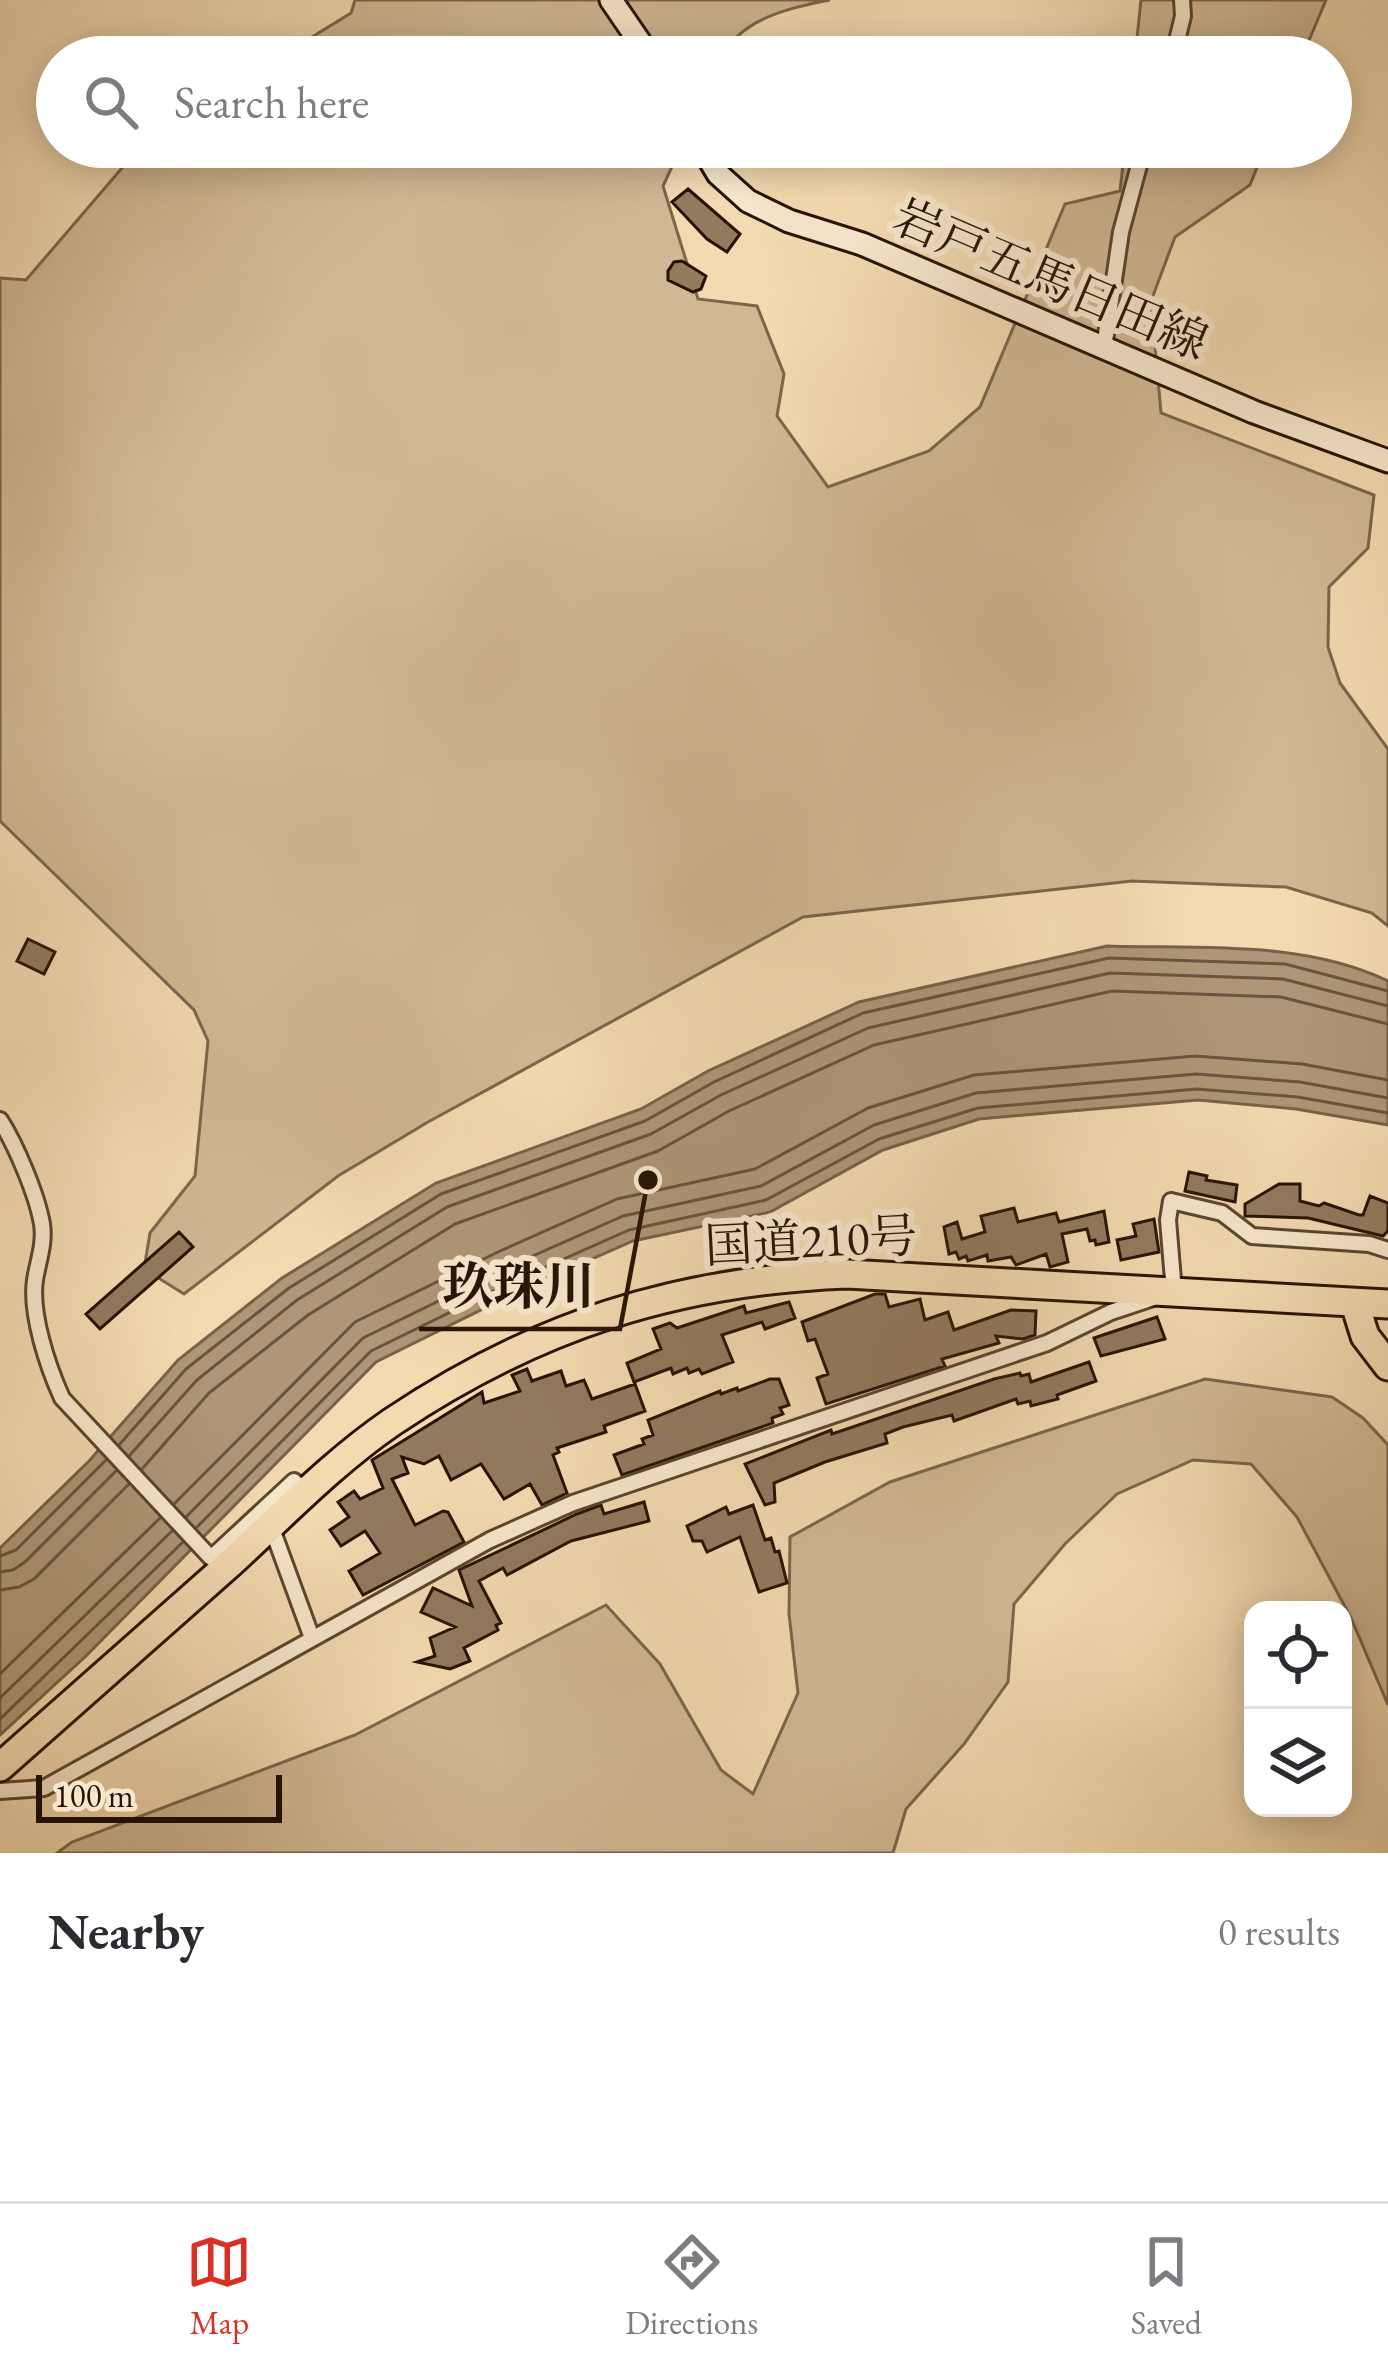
<!DOCTYPE html>
<meta charset="utf-8">
<style>
body{margin:0;font-family:"EB Garamond","Noto Serif JP",serif;background:#f2f2f3;color:#2b2b33}
.controls{position:absolute;right:36px;bottom:36px;display:grid;overflow:hidden;border-radius:24px;box-shadow:0 6px 30px #0003}
.controls button{width:108px;height:108px;display:grid;place-items:center;padding:0;border:0;border-bottom:3px solid #e1e1e2;background:#fff;color:#2b2b33;font:60px sans-serif}
.scale{position:absolute;left:36px;bottom:30px;width:246px;box-sizing:border-box;padding-left:12px;border:6px solid #271304;border-top:0;font-size:33px;line-height:42px;white-space:nowrap;color:#271304;-webkit-text-stroke:9px #f8e7cc;paint-order:stroke}
.list{margin:0;padding:0;list-style:none}
h2{display:flex;justify-content:space-between;align-items:center;height:156px;margin:0;padding:0 48px;font-size:51px}
h2 small{font-size:39px;font-weight:400;color:#7c7c81}
.icon{flex:none;width:66px;height:66px;fill:none;stroke:currentColor;stroke-width:2;stroke-linecap:round;stroke-linejoin:round}
.map{position:relative;flex:none;width:1388px;height:1853px;overflow:hidden}
.search{position:absolute;background:#fff;box-shadow:0 6px 30px #0003;left:36px;right:36px;top:36px;height:132px;display:flex;align-items:center;gap:30px;box-sizing:border-box;padding:0 42px;border-radius:66px;color:#7c7c81;font-size:45px}
.sheet{height:348px;background:#fff}
nav{display:flex;justify-content:space-around;align-items:center;box-sizing:border-box;height:168px;border-top:3px solid #e1e1e2;background:#fff;font-size:33px;color:#7c7c81}
nav a{display:grid;justify-items:center;gap:6px}
nav .on{color:#d93025}
.map>svg:first-child{display:block}
.green{fill:#d1b894;stroke:#7c664c;stroke-width:3}
.water{fill:#ae9676;stroke:#786248;stroke-width:3}
.lines{fill:none;stroke-linecap:round;stroke-linejoin:round}
.shore{stroke:#6a543d;stroke-width:3}
.building{fill:#927a5e;stroke:#271304;stroke-width:3}
.street-casing{stroke:#5a452f;stroke-width:20}
.secondary-casing{stroke:#271304;stroke-width:27}
.highway-casing{stroke:#271304;stroke-width:33}
.street{stroke:#f8e7cc;stroke-width:14}
.secondary{stroke:#f8e7cc;stroke-width:21}
.highway{stroke:#f4dab1;stroke-width:27}
.labels{text-anchor:middle;stroke-width:12;stroke-linejoin:round;paint-order:stroke}
.street-label{font-size:48px;fill:#271304;stroke:#f8e7cc}
.leader{fill:none;stroke:#271304;stroke-width:4.5}
.callout-dot{fill:#271304;stroke:#f8e7cc;stroke-width:4.5}
.callout-label{font-size:51px;text-anchor:middle;font-weight:bold;fill:#271304;stroke:#f8e7cc;stroke-width:12;stroke-linejoin:round;paint-order:stroke}
</style>
<div class="map">
<svg width="1388" height="1853" viewBox="0 0 1388 1853">
<rect width="100%" height="100%" fill="#f4dab1"/>
<filter id="stains"><feTurbulence type="fractalNoise" baseFrequency=".00167" numOctaves="4"/><feColorMatrix values="0 0 0 0 .2 0 0 0 0 .09 0 0 0 0 .02 0 0 0 .5 -.17"/></filter>
<radialGradient id="worn" r=".72"><stop offset=".6" stop-color="#630" stop-opacity="0"/><stop offset="1" stop-color="#630" stop-opacity=".3"/></radialGradient>
<!-- green -->
<path class="green" d="M355,0H830C791,7 740,19 722,57H246L286,53L351,13Z
M1141,0H1326L1302,57H1135Z
M140,147H681L663,186L698,299L757,306L784,374L777,416L828,487L929,451L980,407L1065,204L1120,191L1125,147H1265L1250,185L1175,237L1151,301L1161,413L1374,495L1368,548L1329,587L1328,647L1340,683L1388,749V926L1372,913L1286,887L1132,881L803,917L428,1122L338,1176L184,1294L144,1269L150,1233L195,1176L208,1041L194,1010L0,821V278L26,280Z
M1205,1379L1332,1397L1363,1418L1388,1445V1705L1351,1618L1297,1517L1251,1464L1193,1460L1117,1494L1065,1544L1014,1604L1008,1682L964,1744L906,1809L893,1853H57L72,1842L355,1735L606,1605L660,1664L721,1770L753,1794L798,1693L789,1614L790,1537L890,1482Z"/>
<!-- water -->
<path class="water" d="M1107,946C1200,949 1303,940 1388,981V1125L1296,1109L1198,1100L979,1119L883,1150L770,1212L633,1241L519,1291L376,1362L86,1656L0,1735V1548L89,1461L178,1360L282,1278L436,1183L641,1109L708,1071L859,1002Z"/>
<g class="lines">
<!-- shore -->
<path class="shore" d="M119,1445L186,1369L289,1288L441,1194L645,1121L714,1082L863,1013L1109,958L1285,964L1388,991
M129,1456L197,1380L297,1300L447,1207L651,1134L721,1095L868,1028L1110,973L1283,979L1388,1006
M142,1469L209,1393L308,1315L455,1224L658,1151L729,1111L874,1045L1112,991L1281,997L1388,1024
M174,1504L355,1322L500,1251L617,1199L755,1169L868,1108L974,1075L1195,1056L1302,1064L1388,1080
M186,1517L363,1338L508,1267L623,1216L761,1186L874,1125L976,1093L1196,1074L1300,1082L1388,1098
M196,1528L371,1351L514,1281L629,1230L766,1200L879,1139L978,1108L1197,1089L1298,1097L1388,1113
M0,1556L16,1550L106,1460
M0,1572L13,1570L25,1562L116,1471
M0,1590L19,1587L34,1579L129,1484
M0,1674L160,1518
M0,1698L172,1531
M0,1719L183,1542"/>
</g>
<!-- building -->
<path class="building" d="M688,189L740,234L727,252L707,239L672,202Z
M682,261L706,276L701,289L693,292L668,280V271L674,262Z
M28,939L55,952L44,974L17,961Z
M1189,1172L1207,1176L1206,1180L1237,1185L1235,1202L1185,1191Z
M1279,1184H1300V1201L1319,1206L1324,1203L1359,1215H1363L1370,1196L1388,1203V1231L1383,1236L1308,1218L1245,1216V1204Z
M1014,1208L1018,1222L1056,1213L1059,1222L1104,1211L1109,1242L1096,1245L1095,1240L1090,1241L1087,1229L1062,1234L1068,1262L1050,1267L1046,1254L1016,1265L1011,1257L988,1261L987,1255L968,1261L966,1256L959,1259L956,1252L949,1254L944,1227L957,1222L962,1239L985,1232L981,1216Z
M1154,1219L1159,1252L1121,1260L1117,1240L1136,1236L1133,1224Z
M179,1232L193,1247L100,1329L86,1314Z
M875,1294H885L889,1307L920,1299L925,1320L948,1312L954,1330L1011,1310L1036,1311L1035,1335L1023,1339L996,1336L999,1343L942,1359L945,1366L826,1404L817,1378L828,1374L815,1339L808,1341L802,1322Z
M789,1302L795,1318L765,1329L762,1322L722,1335L733,1362L702,1374L699,1369L689,1373L687,1368L673,1374L671,1368L634,1382L627,1363L661,1349L653,1329L670,1323L677,1328L744,1306L746,1313Z
M1157,1317L1165,1339L1101,1356L1094,1338Z
M1089,1362L1096,1381L1057,1395L1058,1399L1031,1406L1030,1401L1018,1404L1016,1399L954,1421L952,1415L903,1427L885,1434L887,1443L825,1462L774,1483L775,1502L765,1505L745,1464L831,1430L832,1434L994,1379L1020,1373L1021,1376L1029,1374L1031,1382Z
M527,1369L532,1381L561,1371L566,1386L584,1380L592,1399L635,1384L645,1411L604,1426L606,1432L557,1448L559,1452L553,1455L567,1493L542,1505L530,1484L504,1499L481,1464L451,1480L439,1456L424,1464L402,1457L408,1473L392,1479L415,1525L443,1511L448,1512L464,1542L363,1595L349,1571L380,1553L365,1531L341,1546L330,1530L349,1517L338,1502L354,1491L360,1499L383,1488L372,1460L482,1392L484,1403L520,1391L512,1375Z
M770,1379H779L789,1405L780,1408L783,1414L772,1418L773,1423L622,1475L614,1455L644,1444L642,1439L653,1435L648,1420L720,1391L721,1394L737,1388L738,1391Z
M644,1502L649,1521L571,1541L507,1575L503,1568L479,1581L501,1623L496,1625L498,1630L464,1648L470,1661L450,1669L417,1662L435,1656L430,1638L455,1627L421,1612L433,1588L472,1606L459,1570L577,1514L601,1505L604,1514Z
M753,1505L765,1540L771,1538L775,1552L779,1551L787,1583L759,1592L740,1537L707,1552L702,1541H693L687,1526L726,1507L729,1514Z"/>
<g class="lines">
<defs>
<path id="street" d="M1173,57L1183,16L1182,0
M1104,348L1121,232L1144,147
M0,1120C16,1145 37,1195 42,1224C45,1244 38,1261 35,1280C30,1314 48,1367 62,1398L211,1558L294,1481L307,1492
M1174,1292L1168,1220L1171,1201L1222,1213L1252,1236L1369,1244L1388,1250
M271,1526L312,1638
M0,1791L44,1788L490,1540L573,1503L1047,1343L1111,1312L1153,1298"/>
<path id="secondary" d="M611,0L650,57
M702,147L718,174L748,201L789,221L862,244L1254,412L1388,461"/>
<path id="highway" d="M1355,1304L1365,1336L1388,1366
M0,1767C75,1700 151,1634 226,1567C280,1518 332,1463 392,1422C535,1326 675,1281 847,1274L1388,1304"/>
</defs>
<!-- street casing -->
<use href="#street" class="street-casing"/>
<!-- secondary casing -->
<use href="#secondary" class="secondary-casing"/>
<!-- highway casing -->
<use href="#highway" class="highway-casing"/>
<!-- street -->
<use href="#street" class="street"/>
<!-- secondary -->
<use href="#secondary" class="secondary"/>
<!-- highway -->
<use href="#highway" class="highway"/>
</g>
<g class="labels">
<!-- street labels -->
<g class="street-label">
<text transform="translate(1051 279) rotate(23)" y="17">岩戸五馬日田線</text>
<text transform="translate(811 1240) rotate(-3)" y="17">国道210号</text>
</g>
</g>
<!-- callouts -->
<path class="leader" d="M648 1180L620 1329H419"/>
<circle class="callout-dot" cx="648" cy="1180" r="12"/>
<g class="callout-label">
<text x="519" y="1304">玖珠川</text>
</g>
<rect width="100%" height="100%" filter="url(#stains)"/>
<rect width="100%" height="100%" fill="url(#worn)"/>
</svg>
<div class="controls">
<button><svg class="icon" aria-label="locate" viewBox="0 0 24 24"><circle cx="12" cy="12" r="6"/><path d="M12 2v4M12 18v4M2 12h4M18 12h4"/></svg></button>
<button><svg class="icon" aria-label="layers" viewBox="0 0 24 24"><path d="M12 4l9 5-9 5-9-5zM3 14l9 5 9-5"/></svg></button>
</div>
<div class="scale">100 m</div>
<div class="search"><svg class="icon" aria-label="search" viewBox="0 0 24 24"><circle cx="10" cy="10" r="6"/><path d="M15 15l6 6"/></svg>Search here</div>
</div>
<section class="sheet">
<h2>Nearby<small>0 results</small></h2>
<ul class="list">
</ul>
</section>
<nav>
<a class="on"><svg class="icon" aria-label="map" viewBox="0 0 24 24"><path d="M3 6l6-2 6 2 6-2v14l-6 2-6-2-6 2zM9 4v14M15 6v14"/></svg>Map</a>
<a><svg class="icon" aria-label="directions" viewBox="0 0 24 24"><path d="M12 3l9 9-9 9-9-9zM9 14v-3h6M13 9l2 2-2 2"/></svg>Directions</a>
<a><svg class="icon" aria-label="saved" viewBox="0 0 24 24"><path d="M7 4h10v16l-5-4-5 4z"/></svg>Saved</a>
</nav>
